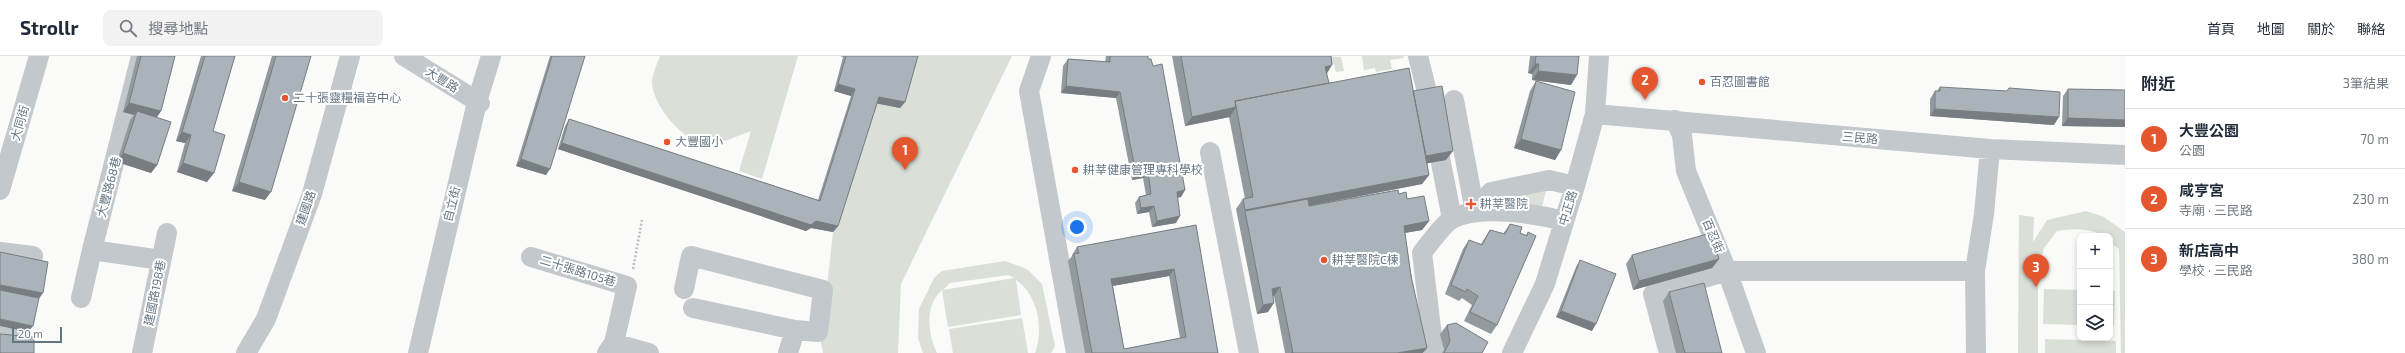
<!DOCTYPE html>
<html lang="zh-TW">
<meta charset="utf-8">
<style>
body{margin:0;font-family:"Exo 2","Noto Sans TC",sans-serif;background:#f2f2f3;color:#1f2937}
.controls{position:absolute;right:12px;bottom:12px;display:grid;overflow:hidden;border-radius:8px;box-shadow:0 2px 6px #0003}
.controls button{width:36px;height:36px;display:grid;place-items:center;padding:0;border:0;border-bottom:1px solid #e0e1e3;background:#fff;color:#1f2937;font:20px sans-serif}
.scale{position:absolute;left:12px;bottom:10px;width:50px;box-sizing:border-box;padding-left:4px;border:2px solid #657683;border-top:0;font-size:11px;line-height:14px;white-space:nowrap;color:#657683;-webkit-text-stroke:3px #fff;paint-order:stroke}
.you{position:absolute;left:1077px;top:171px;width:14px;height:14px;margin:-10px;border:3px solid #fff;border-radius:50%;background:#1a73e8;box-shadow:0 0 0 6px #1a73e833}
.badge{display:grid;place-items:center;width:26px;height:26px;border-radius:50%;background:#e4572e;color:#fff;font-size:13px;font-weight:700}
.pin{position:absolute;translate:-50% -33px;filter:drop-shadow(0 1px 2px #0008)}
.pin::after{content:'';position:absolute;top:21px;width:14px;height:12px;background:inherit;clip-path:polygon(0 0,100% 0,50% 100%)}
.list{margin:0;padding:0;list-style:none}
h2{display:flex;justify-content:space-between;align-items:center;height:52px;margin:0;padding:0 16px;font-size:17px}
h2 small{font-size:13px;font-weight:400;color:#747a83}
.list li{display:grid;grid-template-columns:26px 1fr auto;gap:12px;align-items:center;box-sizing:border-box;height:60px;padding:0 16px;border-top:1px solid #e0e1e3}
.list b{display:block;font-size:15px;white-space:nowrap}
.list p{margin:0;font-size:13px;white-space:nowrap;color:#747a83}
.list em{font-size:13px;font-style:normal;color:#747a83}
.icon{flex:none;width:22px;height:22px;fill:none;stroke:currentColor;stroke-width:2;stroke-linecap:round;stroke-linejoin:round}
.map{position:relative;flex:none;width:2125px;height:297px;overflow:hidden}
header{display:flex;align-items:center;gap:24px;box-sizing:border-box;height:56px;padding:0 20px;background:#fff;border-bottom:1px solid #e0e1e3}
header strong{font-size:19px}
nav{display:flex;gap:22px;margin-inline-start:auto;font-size:14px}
.search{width:280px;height:36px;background:#f2f2f3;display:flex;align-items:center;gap:10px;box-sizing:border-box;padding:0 14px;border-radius:8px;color:#747a83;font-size:15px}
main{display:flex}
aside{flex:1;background:#fff}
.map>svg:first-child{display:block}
.green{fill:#dadfd7;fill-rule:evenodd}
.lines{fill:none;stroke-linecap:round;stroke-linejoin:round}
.path{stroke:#bbbfc2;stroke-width:2.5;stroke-dasharray:2 2;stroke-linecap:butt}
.minor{stroke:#c3c8cc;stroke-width:20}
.wall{fill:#929a9f;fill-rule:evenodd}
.shaded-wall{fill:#777d82}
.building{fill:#aab3b9;stroke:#777d82;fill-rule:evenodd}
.poi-dot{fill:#e4572e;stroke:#fff;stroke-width:1.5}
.labels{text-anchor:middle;stroke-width:4;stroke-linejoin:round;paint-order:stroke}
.street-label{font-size:12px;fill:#657683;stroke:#fff}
.poi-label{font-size:12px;fill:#657683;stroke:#fff;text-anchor:start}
</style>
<header>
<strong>Strollr</strong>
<div class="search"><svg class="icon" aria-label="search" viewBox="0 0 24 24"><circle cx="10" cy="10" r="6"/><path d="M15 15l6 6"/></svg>搜尋地點</div>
<nav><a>首頁</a><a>地圖</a><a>關於</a><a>聯絡</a></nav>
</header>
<main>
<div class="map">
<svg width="2125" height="297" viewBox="0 0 2125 297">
<rect width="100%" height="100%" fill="#fafaf8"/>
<!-- green -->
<path class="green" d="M660,0H798L762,123L739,115L751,75C737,80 724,87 710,88C685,89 653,50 652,27C652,19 657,8 660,0Z
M916,0H1012L901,228L898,297H823L821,287L833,176L874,47Z
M1326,0L1341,1L1344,15L1336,16L1334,8L1328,9Z
M1362,0H1403L1404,2L1390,4L1392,13L1376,16L1375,12L1364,14Z
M1535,134L1546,135L1542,151L1499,146V141Z
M2086,155L2104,161L2125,176V297H2121L2119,193L2110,186V180C2103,180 2101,178 2095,176C2082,172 2070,173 2057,175L2044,192L2038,214V297H2018L2019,159L2034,161L2033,186L2047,164Z
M1005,205L1027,213L1042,228L1055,290L1051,297H1035C1044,273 1038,239 1016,224L1021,259L948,271L942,234C924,250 928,278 937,297H923L918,282L919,253L934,222L942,215ZM1009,219L1014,222L943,234L950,227Z
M2044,233L2080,234V269L2043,268Z
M2110,235H2115L2114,270L2110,269Z
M1022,262L1028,297H953L949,273Z
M2045,283L2116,285V297H2045Z"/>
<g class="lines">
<!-- path -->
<path class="path" d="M633,213L642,164"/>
<!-- minor -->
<path class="minor" d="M141,0L92,194L161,204
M404,0L480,47
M1041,0L1029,35L1076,297
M1418,0L1428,40L1452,163
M1454,44L1475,156
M1595,58L1990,93L2125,99
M1675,64L1682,79L1686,115L1727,215L1756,297
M1210,96L1249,297
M0,134L39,0
M1475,156L1491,136L1549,124L1575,130
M0,196L33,200
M531,201L627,230L614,287L607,297
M684,233L691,200L823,234L818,276L795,274L693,252
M81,242L92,194
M0,276L21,279
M614,287L649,297
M142,297L167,177
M246,297L266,263L312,138L350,0
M418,297L477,46L491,0
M788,297L795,274
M1434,297L1422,197C1429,188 1443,168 1452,163C1479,148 1536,158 1564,165
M1512,297L1545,228L1575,130L1595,58L1599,0
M1669,297L1653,238L1727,215H1975
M1976,297L1975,215L1984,158L1990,93"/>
</g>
<!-- wall -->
<path class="wall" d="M137,0H175L161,55L157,61V109L151,117L117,106L130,64L134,59L123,56Z
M201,0H235L213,75L207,126L177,116L185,87L176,85Z
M272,0H311L265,144L232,135Z
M550,0H585L546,119L516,110Z
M840,0H918L905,46L900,52L877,47L838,170L833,176L811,172L806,175L558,93L565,70L569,63L818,144L851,40L834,35L843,1Z
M1106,0H1148V3L1153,10L1185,134L1181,141H1177L1176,167L1152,171L1149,156L1137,158L1135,147L1139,141L1146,139L1143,122L1132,124L1116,42L1061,37L1063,10L1068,3L1105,6Z
M1172,0H1331L1327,17L1328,28L1413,35L1446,104L1427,107L1429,119L1422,128L1309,150L1399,138L1407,143L1429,165L1422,174L1405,177L1423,297H1285L1274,240H1273L1268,256L1257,258L1236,153L1243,143H1245L1229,61L1185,70Z
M1530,0H1579L1571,29L1532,24V18L1528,17Z
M1536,25L1561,94L1555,104L1514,92L1530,35Z
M1940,31L2054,69L1930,60V43L1935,35H1937Z
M2068,33L2125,34V71L2062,70L2063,40Z
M1510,168L1520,177L1526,179L1528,176L1497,269L1491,278L1464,265L1472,249L1462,242L1459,245L1445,238L1463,193L1469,184L1481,188L1490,174L1503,178Z
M1196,169L1218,297H1085L1068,205L1072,200V199L1077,191ZM1169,220L1180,282L1124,293L1113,230Z
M1632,199L1719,203L1712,212L1633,234L1626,208Z
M1580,204L1592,275L1556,261L1576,211Z
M1669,236L1722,297H1676L1663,245Z
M1447,269L1482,297H1442L1444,294L1440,278Z"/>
<!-- shaded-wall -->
<path class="shaded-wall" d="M1535,8H1539L1532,18L1528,17Z
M1332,9L1326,19L1325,11Z
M1538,15L1577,19L1571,29L1532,24Z
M1329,27L1322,36L1236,51L1230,61L1185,70L1192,61L1235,45Z
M838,28L855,33L851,40L834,35Z
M1066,30L1120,36L1116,42L1061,37Z
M879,41L905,46L900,52L874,47Z
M129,47L161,55L155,64L137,55L134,59L123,56Z
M1935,53L2059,61L2054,69L1930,60Z
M2068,62L2125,64V71L2062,70Z
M182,76L191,79L185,87L176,85Z
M1521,83L1561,94L1555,104L1514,92Z
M562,87L816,165L838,170L833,176L811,172L806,175L558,93Z
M1453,95L1446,104L1418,109L1424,100Z
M123,97L157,109L151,117L117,106Z
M521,103L550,113L546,119L516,110Z
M183,107L214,117L207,126L177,116Z
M1148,116L1143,122L1132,124L1136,118Z
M1429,119L1422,128L1246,162L1245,155V154Z
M239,126L271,136L265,144L232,135Z
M1185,134L1181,141L1172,143L1177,136Z
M1154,150L1149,156L1137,158L1141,152Z
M1180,160L1176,167L1152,171L1157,165Z
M1429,165L1422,174L1397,178L1404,170Z
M1719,203L1712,212L1633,234L1639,225Z
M1174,213L1169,220L1106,231L1111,223Z
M0,229L43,237L38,244L0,236Z
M1280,231L1274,240L1265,242L1272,233Z
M1274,247L1268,256L1257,258L1263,249Z
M1561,255L1596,268L1592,275L1556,261Z
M0,263L33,270L28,276L0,270Z
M1427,292L1423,297H1397Z"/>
<!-- building -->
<path class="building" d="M141,0H175L161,55L129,47Z
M205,0H235L213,75L225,79L214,117L183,107L191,79L182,76Z
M276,0H311L271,136L239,126Z
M552,0H585L550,113L521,103Z
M846,0H918L905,46L879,41L838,170L816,165L811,169L562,87L569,63L820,145L855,33L838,28Z
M1110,0H1148V3H1151L1153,10L1162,8L1185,134L1177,136L1180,160L1157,165L1154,150L1141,152L1139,141L1151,138L1148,116L1136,118L1120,36L1066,30L1068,3L1110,6Z
M1181,0H1331L1332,9L1325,11L1329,27L1235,45L1236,51L1192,61Z
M1536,0H1579L1577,19L1538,15L1539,8H1535Z
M1409,12L1429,119L1245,154L1243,143L1253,141L1235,45Z
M1536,25L1575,36L1561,94L1521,83Z
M1442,30L1453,95L1426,100L1413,35Z
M1940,31L2007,35L2009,32L2060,36L2059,61L1935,53V35H1940Z
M2068,33L2125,34V64L2068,62Z
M137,55L171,66L157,109L123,97Z
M1398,134L1399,138L1406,136L1407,143L1424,140L1429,165L1404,170L1411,220L1427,292L1397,297H1291H1293L1280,231L1272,233L1274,247L1263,249L1245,155L1308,143L1309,150Z
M1510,168L1522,171L1520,177L1527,180L1528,176L1536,180L1497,269L1470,256L1478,240L1467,233L1466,236L1451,229L1469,184L1482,189L1490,174L1505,178Z
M1196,169L1218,297H1092L1074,198L1079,197L1077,191ZM1174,213L1186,281L1124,293L1111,223Z
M1711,177L1719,203L1639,225L1632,199Z
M0,196L48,206L43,237L0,229Z
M1580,204L1616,218L1596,268L1561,255Z
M1704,227L1722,297H1685L1669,236Z
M0,234L39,242L33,270L0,263Z
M1456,267L1488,286L1482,297H1444L1450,285L1447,269Z
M0,278L34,281V297H0Z"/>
<!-- markers -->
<g class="poi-dot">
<circle cx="1702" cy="26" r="4"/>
<circle cx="285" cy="42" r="4"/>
<circle cx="667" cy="86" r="4"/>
<circle cx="1075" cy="114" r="4"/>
<path d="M1469 142h4v4h4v4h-4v4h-4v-4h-4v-4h4z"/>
<circle cx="1324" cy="204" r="4"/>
</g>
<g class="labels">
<!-- street labels -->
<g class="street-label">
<text transform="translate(442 24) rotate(32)" y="4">大豐路</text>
<text transform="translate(20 67) rotate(-74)" y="4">大同街</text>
<text transform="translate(1860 82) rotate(5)" y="4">三民路</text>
<text transform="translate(109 131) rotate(-75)" y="4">大豐路68巷</text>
<text transform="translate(452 148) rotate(-76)" y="4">自立街</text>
<text transform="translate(306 152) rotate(-71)" y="4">建國路</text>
<text transform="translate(1568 152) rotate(-73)" y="4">中正路</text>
<text transform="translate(1713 180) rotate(67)" y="4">百忍街</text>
<text transform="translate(578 215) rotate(17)" y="4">二十張路105巷</text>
<text transform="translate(155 237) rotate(-79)" y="4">建國路198巷</text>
</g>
<!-- poi labels -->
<g class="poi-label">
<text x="1710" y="30">百忍圖書館</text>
<text x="293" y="46">二十張靈糧福音中心</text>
<text x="675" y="90">大豐國小</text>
<text x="1083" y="118">耕莘健康管理專科學校</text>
<text x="1480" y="152">耕莘醫院</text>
<text x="1332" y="208">耕莘醫院C棟</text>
</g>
</g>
</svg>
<div class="controls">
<button>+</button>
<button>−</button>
<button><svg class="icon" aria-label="layers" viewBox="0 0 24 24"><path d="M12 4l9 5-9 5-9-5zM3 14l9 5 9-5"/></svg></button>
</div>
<div class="scale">20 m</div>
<div class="you"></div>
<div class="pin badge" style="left:905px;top:114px">1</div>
<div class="pin badge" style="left:1645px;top:44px">2</div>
<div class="pin badge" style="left:2036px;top:231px">3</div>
</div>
<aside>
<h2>附近<small>3筆結果</small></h2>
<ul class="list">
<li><span class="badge">1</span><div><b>大豐公園</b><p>公園</p></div><em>70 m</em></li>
<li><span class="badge">2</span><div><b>咸亨宮</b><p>寺廟 · 三民路</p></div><em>230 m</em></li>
<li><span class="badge">3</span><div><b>新店高中</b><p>學校 · 三民路</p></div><em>380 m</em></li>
</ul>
</aside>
</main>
